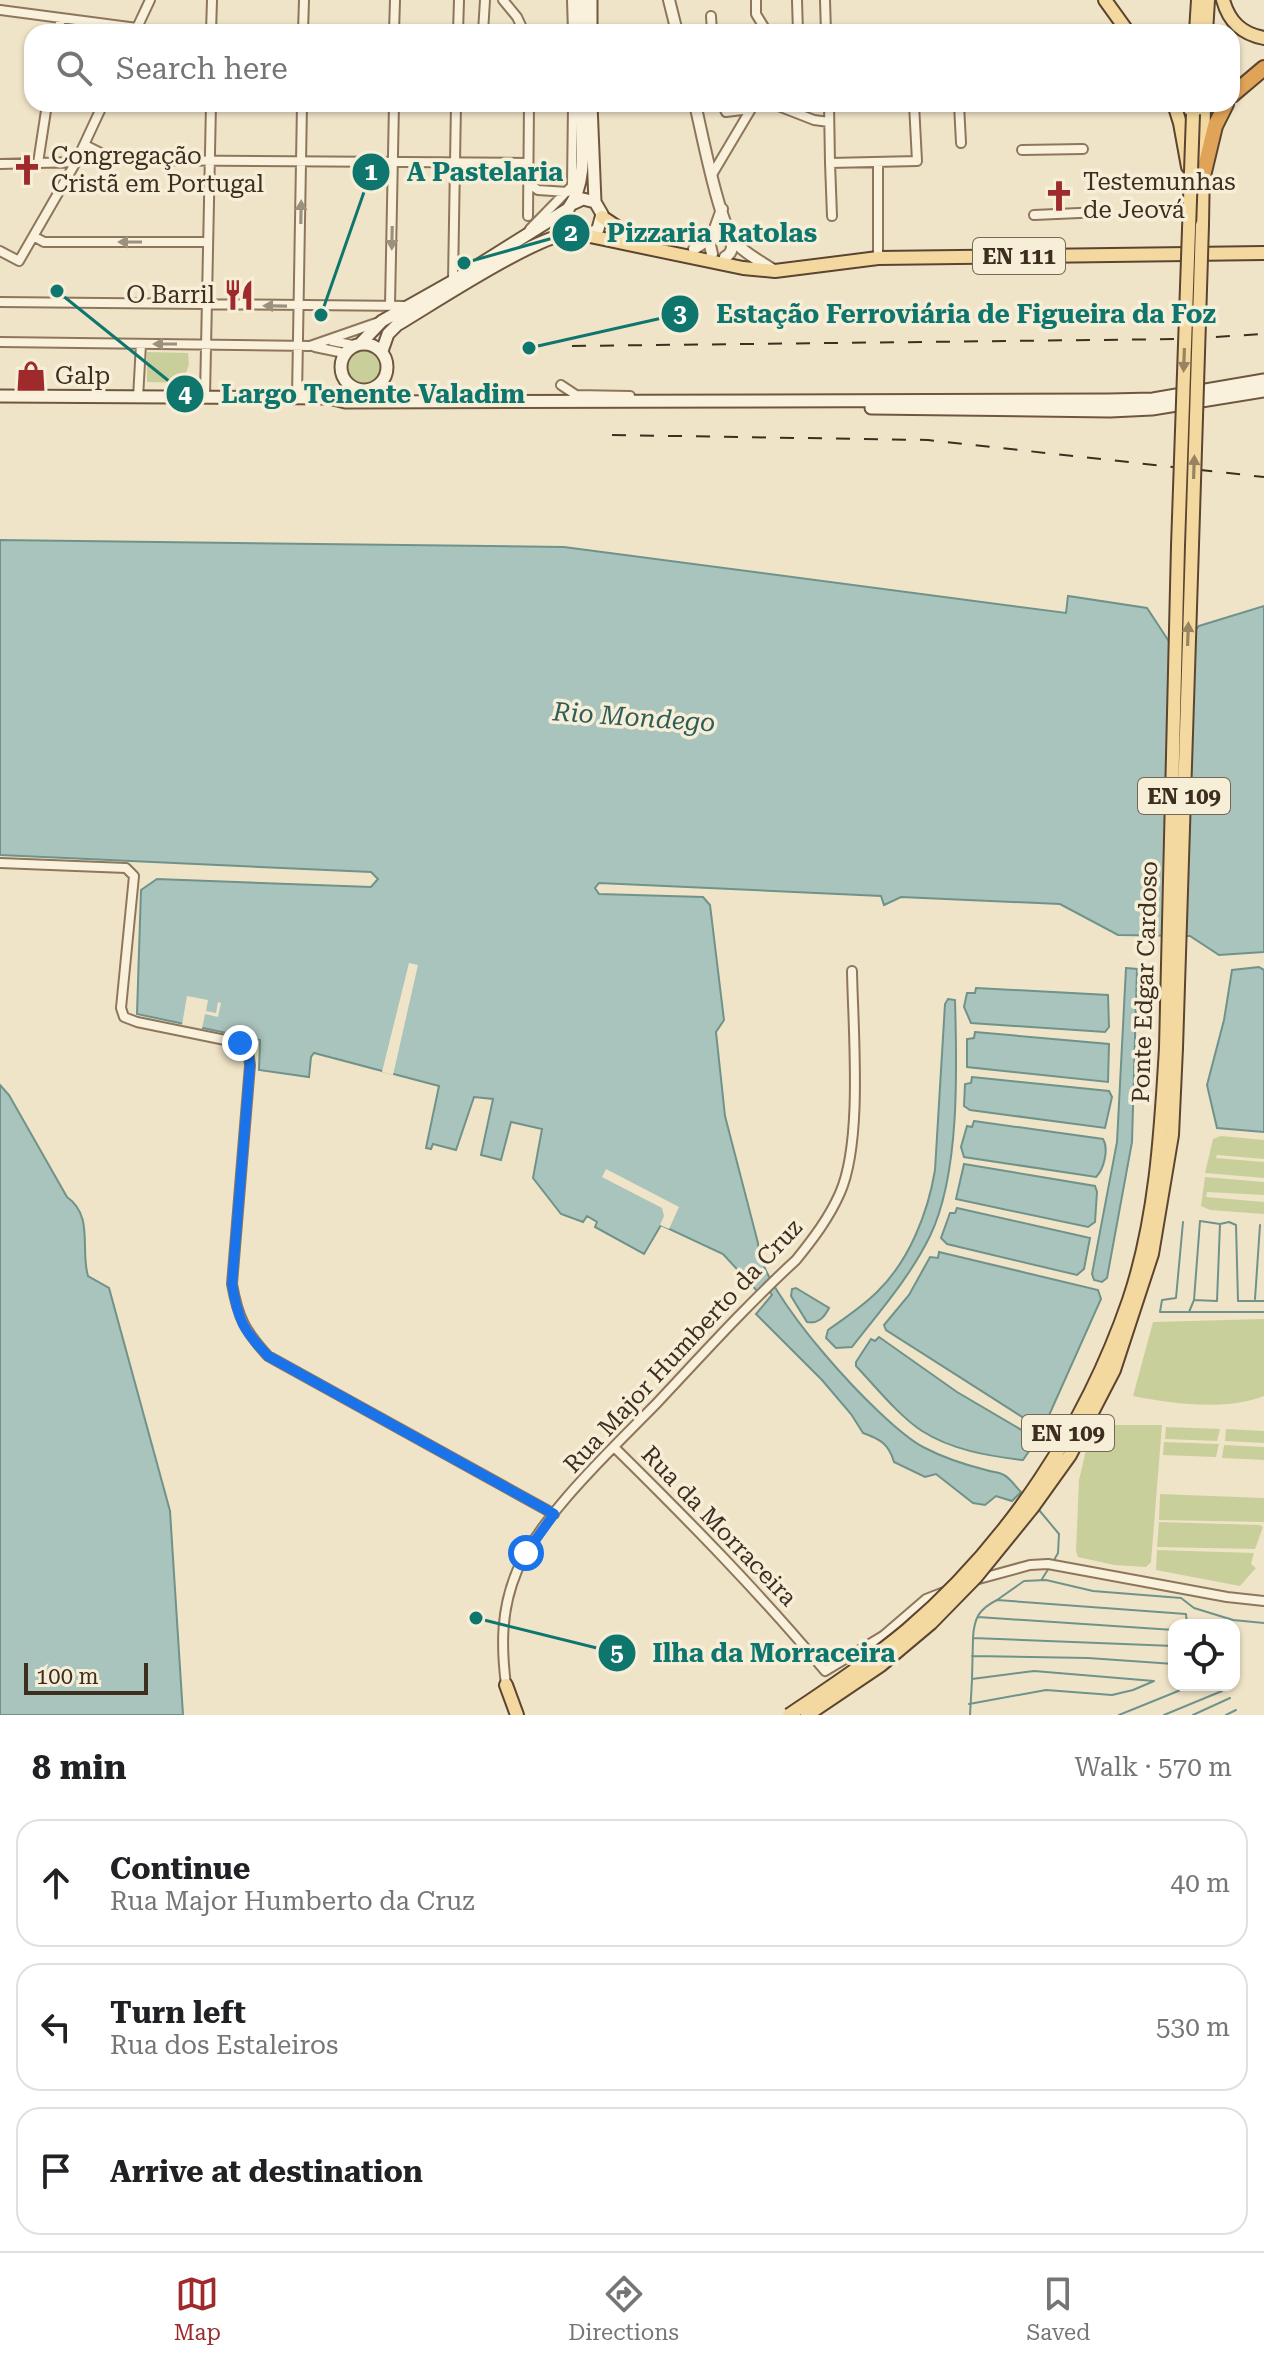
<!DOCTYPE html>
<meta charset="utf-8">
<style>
body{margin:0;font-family:"Roboto Serif",serif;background:#f6f6f6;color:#202124}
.controls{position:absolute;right:24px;bottom:24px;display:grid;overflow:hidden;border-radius:16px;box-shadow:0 2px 6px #0004}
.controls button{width:72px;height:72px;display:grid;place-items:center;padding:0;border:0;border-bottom:2px solid #e0e0e0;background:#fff;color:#202124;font:40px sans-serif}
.scale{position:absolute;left:24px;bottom:20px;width:124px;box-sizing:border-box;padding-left:8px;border:4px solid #3d2e20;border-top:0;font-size:22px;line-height:28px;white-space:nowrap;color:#3d2e20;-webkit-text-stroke:6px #f7eed8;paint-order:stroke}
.stop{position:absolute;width:24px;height:24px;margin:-18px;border:6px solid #1a73e8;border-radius:50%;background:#fff}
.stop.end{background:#1a73e8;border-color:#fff;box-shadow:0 2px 8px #0008}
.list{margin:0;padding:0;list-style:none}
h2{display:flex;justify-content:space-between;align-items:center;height:104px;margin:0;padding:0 32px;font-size:34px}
h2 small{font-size:26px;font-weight:400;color:#757577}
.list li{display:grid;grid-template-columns:52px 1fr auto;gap:24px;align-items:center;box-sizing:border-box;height:128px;margin:0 16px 16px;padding:0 16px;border:2px solid #e0e0e0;border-radius:24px}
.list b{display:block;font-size:30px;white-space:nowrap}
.list p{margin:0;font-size:26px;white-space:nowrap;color:#757577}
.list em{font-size:26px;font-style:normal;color:#757577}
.icon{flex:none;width:44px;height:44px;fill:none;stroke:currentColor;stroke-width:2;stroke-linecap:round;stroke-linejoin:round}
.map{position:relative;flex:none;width:1264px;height:1715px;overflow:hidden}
.search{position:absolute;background:#fff;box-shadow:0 2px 6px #0004;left:24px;right:24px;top:24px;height:88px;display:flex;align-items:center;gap:20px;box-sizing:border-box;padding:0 28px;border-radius:24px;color:#757577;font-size:30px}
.sheet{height:536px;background:#fff}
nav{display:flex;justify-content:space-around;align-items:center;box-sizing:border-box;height:112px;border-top:2px solid #e0e0e0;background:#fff;font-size:22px;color:#757577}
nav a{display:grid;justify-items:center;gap:4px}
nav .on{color:#9e2a2b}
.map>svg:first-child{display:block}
.green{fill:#c9cf9b}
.water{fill:#a9c4bc;stroke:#6f938a;stroke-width:2}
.pier{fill:#f0e4c8}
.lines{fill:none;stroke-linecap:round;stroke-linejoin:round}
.stream{stroke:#6f938a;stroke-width:2}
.minor-casing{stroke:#8d765c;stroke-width:12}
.tertiary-casing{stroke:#8d765c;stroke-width:14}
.secondary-casing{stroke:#6f573f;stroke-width:15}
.primary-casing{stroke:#5b4430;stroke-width:16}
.motorway-casing{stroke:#5b4430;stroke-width:18}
.minor{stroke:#faf1dc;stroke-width:8}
.tertiary{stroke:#faf1dc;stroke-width:10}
.secondary{stroke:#faf1dc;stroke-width:11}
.primary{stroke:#f3d9a0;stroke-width:12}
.motorway{stroke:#e0a458;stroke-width:14}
.rail{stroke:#3d2e20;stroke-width:2;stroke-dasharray:14 14;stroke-linecap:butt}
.primary-bridge-casing{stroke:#5b4430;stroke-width:16;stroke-linecap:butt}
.primary-bridge{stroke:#f3d9a0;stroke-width:12}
.oneway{fill:#9c907e}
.oneway2{fill:#988460}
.route{stroke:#1a73e8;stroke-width:10}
.labels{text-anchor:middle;stroke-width:7;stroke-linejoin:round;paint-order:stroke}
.shield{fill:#f7eed8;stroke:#756857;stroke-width:2}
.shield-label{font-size:22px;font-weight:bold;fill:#3d2e20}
.poi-label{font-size:24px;fill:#3d2e20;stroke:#f7eed8;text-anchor:start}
.street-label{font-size:24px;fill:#3d2e20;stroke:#f7eed8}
.water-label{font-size:26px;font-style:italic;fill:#2f5d5a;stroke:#f7eed8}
.leader{fill:none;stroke:#0f766e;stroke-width:3}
.callout-dot{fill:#0f766e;stroke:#f7eed8;stroke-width:3}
.mark-label{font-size:24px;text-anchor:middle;font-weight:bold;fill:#fff}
.callout-label{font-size:26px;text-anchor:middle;font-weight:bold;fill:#0f766e;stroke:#f7eed8;stroke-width:7;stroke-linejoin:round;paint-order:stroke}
</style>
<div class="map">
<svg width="1264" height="1715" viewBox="0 0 1264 1715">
<rect width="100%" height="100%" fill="#f0e4c8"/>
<!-- green -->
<path class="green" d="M347 366a17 17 0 1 1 34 0a17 17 0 1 1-34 0Z
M147,352L188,353L189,364L183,383L147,382Z
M1221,1136L1264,1140V1159L1217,1155L1216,1158L1264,1162V1178L1205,1173L1213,1139Z
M1205,1177L1264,1182V1195L1207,1192L1206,1197L1264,1202V1214L1210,1210L1201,1206Z
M1264,1319V1396C1227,1411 1172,1404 1133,1396L1153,1322Z
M1103,1425H1162L1151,1562L1146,1567L1114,1565L1078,1557L1076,1551L1079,1480L1086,1450Z
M1166,1427L1220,1429L1217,1441L1165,1439Z
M1226,1429L1264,1431V1443L1225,1441Z
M1164,1442L1219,1444L1216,1457L1163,1455Z
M1224,1445L1264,1447V1460L1222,1458Z
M1160,1494L1264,1498V1522L1159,1520Z
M1159,1522L1260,1525L1263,1527L1255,1549L1157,1547Z
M1157,1550L1254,1553L1251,1564L1256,1568L1240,1586L1156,1570Z"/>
<!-- water -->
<path class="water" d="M0,540L564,547L1066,613L1068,596L1147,608L1170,643L1185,641L1199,626L1264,606V952L1219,955L1190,936L1118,935L1060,904L901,897L884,905L881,896L599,883L595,888L599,894L703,897L710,905L724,1020L716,1032L725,1116L758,1243C757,1289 881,1425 923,1447C942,1457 966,1465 986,1470C991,1472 999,1472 1004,1475C1010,1478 1016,1487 1021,1492L1012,1501L996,1496L985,1505L973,1503L936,1474L925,1477L894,1462C889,1444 880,1439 863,1433L851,1414L822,1380L756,1314L772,1295L766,1286L758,1292L723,1254L661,1225L644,1254L595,1227L597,1222L587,1216L583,1222L561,1214L533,1178L542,1129L511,1122L501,1160L481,1155L493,1099L474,1097L456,1150L433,1144L431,1149L426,1148L439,1086L314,1053L311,1057L309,1077L259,1070L260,1040L137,1014L141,890L157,879L371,887L378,879L371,872L0,855Z
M1259,967L1264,970V1132L1217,1128L1207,1085L1224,1020L1232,970Z
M1126,968L1137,969L1132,1142L1107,1278L1102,1282L1094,1280L1092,1274L1117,1142Z
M976,988L1108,995L1109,1027L1105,1032L971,1023L964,1007L967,993H975Z
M948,999L955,1000C957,1068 960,1174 930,1236C910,1277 880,1311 852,1347L836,1348L826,1338L828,1330C845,1318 863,1306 877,1292C909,1261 928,1213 935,1170L945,1004Z
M975,1032L1109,1044L1108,1082L967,1067V1039L974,1038Z
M972,1077L1109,1091L1112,1097L1105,1128L970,1110L964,1106L965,1084L971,1083Z
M0,1085L9,1095L67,1197C94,1216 80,1249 88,1276L109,1288L170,1511L183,1715H0Z
M974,1121L1103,1139C1109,1149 1104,1169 1096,1177L964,1157L961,1147L967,1126L972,1127Z
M964,1164L1095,1186L1097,1192L1095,1222L1088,1227L956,1199Z
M957,1208L1090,1238L1084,1269L1077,1275L947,1244L941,1238L950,1213H955Z
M939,1252L1098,1290L1101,1299L1046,1422L1041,1429L886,1330L884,1325L909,1295L930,1257L938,1258Z
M796,1288L829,1308C824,1318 818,1324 807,1322L791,1296L792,1289Z
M879,1337L957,1392L1030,1435L1034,1444L1023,1460C988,1456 952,1450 922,1431C899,1416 875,1386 856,1366V1362L871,1339L875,1341Z"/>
<!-- pier -->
<path class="pier" d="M409,963L418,965L393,1075L382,1072Z
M187,996L208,1000L206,1011L216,1013L218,1002L221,1003L218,1017L205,1014L202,1029L182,1025Z
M606,1169L679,1207L669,1229L660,1225L664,1216L662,1208L602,1177Z"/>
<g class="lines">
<!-- stream -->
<path class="stream" d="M1183,1222L1176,1298L1162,1300L1160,1312H1264
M1255,1299L1260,1225
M1194,1300L1217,1301L1220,1224L1229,1222L1236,1225L1238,1301H1264
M1189,1312L1194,1300L1200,1221L1220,1224
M1039,1510L1059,1534L1058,1553L1053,1562
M1042,1579L1049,1568
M997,1600C979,1609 974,1618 973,1638L1174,1646
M978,1617L1174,1630
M1187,1625L1186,1614L997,1600L1024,1581L1046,1580L1093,1591L1181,1598L1194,1608L1233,1620L1264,1623
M972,1656L1088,1658L1174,1664
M969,1704L1046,1690L1112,1695L1133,1690L1154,1681L1034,1671L972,1679L973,1638
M970,1715L972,1680
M1119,1715L1193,1685
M1164,1715L1222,1691
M1193,1715L1230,1698
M1226,1715L1236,1710"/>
<defs>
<path id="minor" d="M503,0L517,17L524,32
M572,0L573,32
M756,0V14L767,32
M797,0L798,32
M825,0L826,32
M0,10L137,28
M711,16L712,32
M58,32L61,18
M135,32L150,0
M211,32L212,0
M303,32L304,0
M394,32L395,0
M458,32L459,0
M483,32L485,0
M722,104L726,112L750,109
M773,104L814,120L829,122
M829,104L830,163L917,161L914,104
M959,104L961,143
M85,145L115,160L528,163
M1022,150L1083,149
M38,163L47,104
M830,163L832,216
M878,163V258
M0,164L76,162
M713,173L754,104
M528,183L538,190L567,192
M1034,215L1102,212
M528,216L529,104
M530,229L572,186L573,104
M35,237L44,242H208
M0,251L19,261L76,162L103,104
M453,281L456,104
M0,302L408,306
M390,305L394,104
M332,341L353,345
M0,342L310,346L379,322
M315,347L344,353
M561,385L576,395L630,396
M205,396L211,104
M297,397L302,104
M138,398L141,344
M0,863L126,868L134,876L121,1008L124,1017L137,1022L240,1043L248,1051L250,1065L232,1284C238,1318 245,1331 268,1356L554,1514
M614,1447C687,1519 759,1592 825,1671L883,1636L926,1599L944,1592
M975,1580L1030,1565L1048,1564L1227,1597L1264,1601
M506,1685C501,1645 501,1609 517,1571C540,1516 613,1448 656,1404C702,1355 747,1305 796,1260C813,1239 829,1218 840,1193C863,1141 853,1030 852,971"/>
<path id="tertiary" d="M669,0L677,32
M695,104C702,133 719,223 735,242C745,254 762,262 775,271
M694,249L712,237L722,209
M712,254L710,245L712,237C720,234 725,235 732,239C732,247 733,253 725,257"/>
<path id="secondary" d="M581,0V32
M591,32V0
M591,104L595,202
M568,209L567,223L574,233L590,235L598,229L602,214L595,202L583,199L572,204
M361,343L382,321L453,281L568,209C589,182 581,137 581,104
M341 367a23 23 0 1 1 46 0a23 23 0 1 1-46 0Z
M382,351L388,334L397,325C431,305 541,232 574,233
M0,396L329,398L345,402L1109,400L1153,399L1264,380
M871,408L1110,411L1152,409L1264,391"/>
<path id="primary" d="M1105,0L1128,32
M1223,0C1229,22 1242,34 1264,38
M1196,32L1198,0
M1206,32L1208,0
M1174,104L1180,123L1188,167
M602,217L632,237L652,242
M1202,225L1204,104
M585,235L743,268L775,271L878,258L1264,253
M1166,1048L1178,546
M1176,1048L1192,545
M506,1685L517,1715"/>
<path id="motorway" d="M1232,95L1264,68
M1203,176L1215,126L1226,104"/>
</defs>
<!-- minor casing -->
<use href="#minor" class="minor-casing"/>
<!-- tertiary casing -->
<use href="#tertiary" class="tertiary-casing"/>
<!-- secondary casing -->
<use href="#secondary" class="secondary-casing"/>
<!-- primary casing -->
<use href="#primary" class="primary-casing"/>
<!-- motorway casing -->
<use href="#motorway" class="motorway-casing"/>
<!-- minor -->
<use href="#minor" class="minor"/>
<!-- tertiary -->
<use href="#tertiary" class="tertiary"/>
<!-- secondary -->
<use href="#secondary" class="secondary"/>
<!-- primary -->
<use href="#primary" class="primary"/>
<!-- motorway -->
<use href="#motorway" class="motorway"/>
<!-- rail -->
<path class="rail" d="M572,346L1181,339L1264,334
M612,435L928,440L1264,477"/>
<defs>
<path id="primary-bridge" d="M1192,545L1202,225
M1178,546L1193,114
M789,1715C829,1688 870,1661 907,1630C1008,1544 1086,1425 1129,1300C1156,1220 1161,1132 1166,1048
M807,1715L881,1665L931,1623L976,1577L1032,1508L1070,1455L1114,1370L1152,1254L1172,1135L1176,1048"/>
</defs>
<!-- primary-bridge casing -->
<use href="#primary-bridge" class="primary-bridge-casing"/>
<!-- primary-bridge -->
<use href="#primary-bridge" class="primary-bridge"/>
</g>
<!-- one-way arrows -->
<defs><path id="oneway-solid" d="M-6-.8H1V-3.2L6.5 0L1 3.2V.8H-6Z" transform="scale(2)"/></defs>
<g class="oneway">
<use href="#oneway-solid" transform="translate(301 212) rotate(-89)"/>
<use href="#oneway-solid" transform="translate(392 238) rotate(91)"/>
<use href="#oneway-solid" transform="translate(130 242) rotate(180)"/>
<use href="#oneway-solid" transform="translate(275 306) rotate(-179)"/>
<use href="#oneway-solid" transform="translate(165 344) rotate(-180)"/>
</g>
<g class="oneway2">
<use href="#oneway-solid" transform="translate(1184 360) rotate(92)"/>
<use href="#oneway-solid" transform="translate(1194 467) rotate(-88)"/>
<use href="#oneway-solid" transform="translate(1188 634) rotate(-88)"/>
</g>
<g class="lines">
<!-- route -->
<path class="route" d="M240,1043L248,1051L250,1065L232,1284C238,1320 243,1330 268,1356L554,1514L526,1553"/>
</g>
<!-- icons -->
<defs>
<symbol id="church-bare" viewBox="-9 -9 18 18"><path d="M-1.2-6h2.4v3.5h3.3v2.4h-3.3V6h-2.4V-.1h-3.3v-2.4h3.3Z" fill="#9e2a2b" stroke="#f7eed8" stroke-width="2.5" paint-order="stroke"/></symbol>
<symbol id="restaurant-bare" viewBox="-9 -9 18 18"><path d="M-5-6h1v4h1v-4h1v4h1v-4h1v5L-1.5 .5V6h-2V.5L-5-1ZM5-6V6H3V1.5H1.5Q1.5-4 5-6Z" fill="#9e2a2b" stroke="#f7eed8" stroke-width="2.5" paint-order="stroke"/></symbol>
<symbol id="shop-bare" viewBox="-9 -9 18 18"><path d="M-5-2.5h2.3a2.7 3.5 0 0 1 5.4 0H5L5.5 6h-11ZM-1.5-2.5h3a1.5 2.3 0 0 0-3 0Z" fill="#9e2a2b" stroke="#f7eed8" stroke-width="2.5" paint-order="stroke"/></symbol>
</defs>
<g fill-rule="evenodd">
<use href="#church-bare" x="5" y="148" width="44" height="44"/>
<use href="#church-bare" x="1037" y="174" width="44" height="44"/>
<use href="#restaurant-bare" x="217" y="273" width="44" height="44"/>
<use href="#shop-bare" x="9" y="354" width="44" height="44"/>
</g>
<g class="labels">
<!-- shield labels -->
<g class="shield">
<rect x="973" y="238" width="92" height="36" rx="6"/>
<rect x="1138" y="778" width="92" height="36" rx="6"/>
<rect x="1022" y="1415" width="92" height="36" rx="6"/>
</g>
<g class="shield-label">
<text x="1019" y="264">EN 111</text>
<text x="1184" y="804">EN 109</text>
<text x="1068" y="1441">EN 109</text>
</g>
<!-- poi labels -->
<g class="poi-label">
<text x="51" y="164">Congregação<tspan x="51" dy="28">Cristã em Portugal</tspan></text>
<text x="1083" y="190">Testemunhas<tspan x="1083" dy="28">de Jeová</tspan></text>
<text x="215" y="303" text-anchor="end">O Barril</text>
<text x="55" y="384">Galp</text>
</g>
<!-- street labels -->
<g class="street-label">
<text transform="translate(1145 982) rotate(-88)" y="8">Ponte Edgar Cardoso</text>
<text transform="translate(683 1346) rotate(-47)" y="8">Rua Major Humberto da Cruz</text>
<text transform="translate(719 1526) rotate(46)" y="8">Rua da Morraceira</text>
</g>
<!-- water labels -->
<g class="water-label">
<text transform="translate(634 717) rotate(4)" y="9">Rio Mondego</text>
</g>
</g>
<!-- callouts -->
<path class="leader" d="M321 315L371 172M464 263L571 233M529 348L680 314M57 291L185 394M476 1618L617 1653"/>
<g class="callout-dot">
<circle cx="321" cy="315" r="8"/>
<circle cx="464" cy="263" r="8"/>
<circle cx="529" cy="348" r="8"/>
<circle cx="57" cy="291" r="8"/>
<circle cx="476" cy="1618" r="8"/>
<circle cx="371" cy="172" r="20"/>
<circle cx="571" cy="233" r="20"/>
<circle cx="680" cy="314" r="20"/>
<circle cx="185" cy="394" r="20"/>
<circle cx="617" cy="1653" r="20"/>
</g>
<g class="mark-label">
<text x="371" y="180">1</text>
<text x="571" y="241">2</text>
<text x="680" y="322">3</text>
<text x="185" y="402">4</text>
<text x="617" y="1661">5</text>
</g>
<g class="callout-label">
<text x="485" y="181">A Pastelaria</text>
<text x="712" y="242">Pizzaria Ratolas</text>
<text x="966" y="323">Estação Ferroviária de Figueira da Foz</text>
<text x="373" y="403">Largo Tenente Valadim</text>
<text x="774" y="1662">Ilha da Morraceira</text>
</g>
</svg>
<div class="controls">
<button><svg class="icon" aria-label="locate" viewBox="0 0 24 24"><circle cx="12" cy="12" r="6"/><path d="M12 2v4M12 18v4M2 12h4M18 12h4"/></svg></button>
</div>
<div class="scale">100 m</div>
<div class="stop" style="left:526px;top:1553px"></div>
<div class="stop end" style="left:240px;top:1043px"></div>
<div class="search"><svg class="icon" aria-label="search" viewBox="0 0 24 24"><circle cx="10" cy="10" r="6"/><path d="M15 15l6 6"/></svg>Search here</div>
</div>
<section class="sheet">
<h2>8 min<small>Walk · 570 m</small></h2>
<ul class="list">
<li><svg class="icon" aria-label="ahead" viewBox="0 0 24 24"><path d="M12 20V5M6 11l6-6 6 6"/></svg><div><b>Continue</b><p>Rua Major Humberto da Cruz</p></div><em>40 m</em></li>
<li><svg class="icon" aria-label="left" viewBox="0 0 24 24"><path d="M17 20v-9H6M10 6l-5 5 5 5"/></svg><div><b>Turn left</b><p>Rua dos Estaleiros</p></div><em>530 m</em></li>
<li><svg class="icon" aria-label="arrive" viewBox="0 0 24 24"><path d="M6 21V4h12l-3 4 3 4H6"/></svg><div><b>Arrive at destination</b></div></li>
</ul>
</section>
<nav>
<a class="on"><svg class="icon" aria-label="map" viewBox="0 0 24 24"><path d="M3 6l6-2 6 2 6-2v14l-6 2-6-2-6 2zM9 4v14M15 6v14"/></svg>Map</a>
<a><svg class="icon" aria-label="directions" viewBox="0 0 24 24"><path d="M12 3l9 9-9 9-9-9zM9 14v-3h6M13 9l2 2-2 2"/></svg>Directions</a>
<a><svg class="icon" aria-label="saved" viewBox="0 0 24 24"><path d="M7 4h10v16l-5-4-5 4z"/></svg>Saved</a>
</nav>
